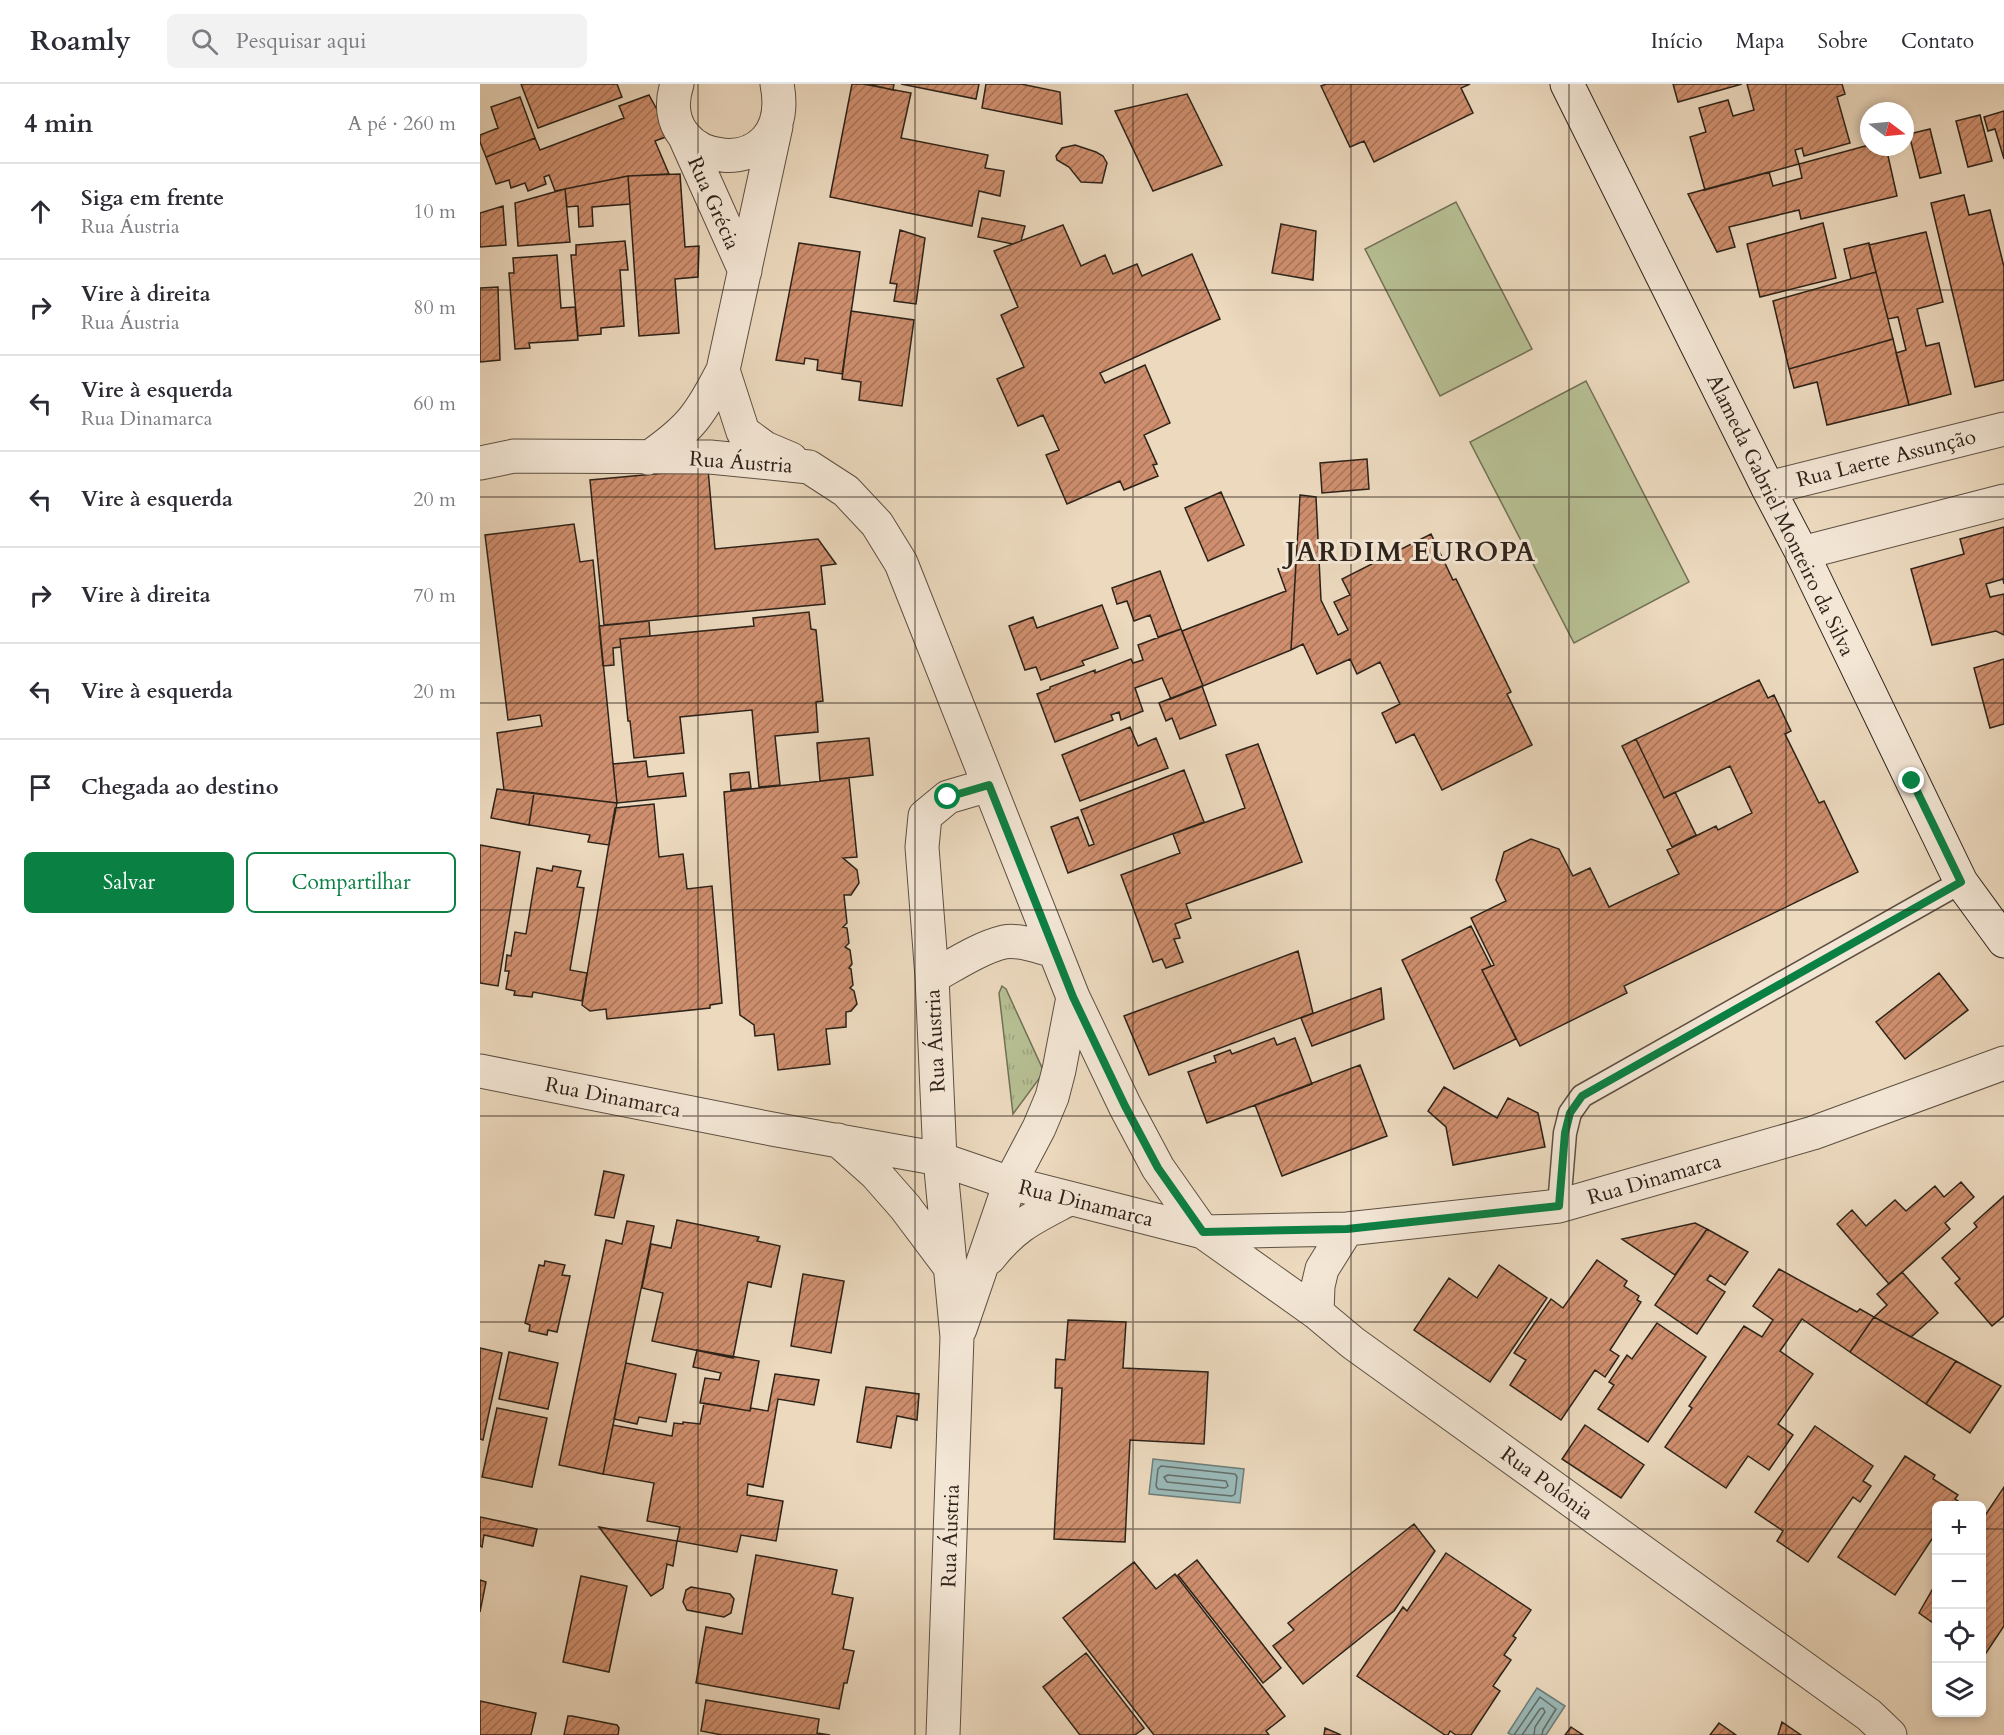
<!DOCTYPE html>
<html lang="pt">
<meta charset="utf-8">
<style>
body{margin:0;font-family:Cardo,serif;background:#f2f2f3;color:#2b2b33}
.controls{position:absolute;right:18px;bottom:18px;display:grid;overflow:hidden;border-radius:9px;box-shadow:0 3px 9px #0003}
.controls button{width:54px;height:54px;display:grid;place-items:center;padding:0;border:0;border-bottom:2px solid #e1e1e2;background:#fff;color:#2b2b33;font:30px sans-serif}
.compass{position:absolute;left:1380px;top:18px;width:54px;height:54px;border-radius:50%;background:#fff;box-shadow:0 3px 9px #0003;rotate:106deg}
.stop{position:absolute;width:18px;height:18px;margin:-14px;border:4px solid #0b8043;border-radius:50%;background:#fff}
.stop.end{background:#0b8043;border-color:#fff;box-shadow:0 2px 6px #0008}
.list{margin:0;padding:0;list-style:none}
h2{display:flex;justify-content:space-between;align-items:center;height:78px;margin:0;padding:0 24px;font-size:26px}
h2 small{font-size:20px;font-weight:400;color:#7c7c81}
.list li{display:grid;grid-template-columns:39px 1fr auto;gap:18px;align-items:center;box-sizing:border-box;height:96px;padding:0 24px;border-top:2px solid #e1e1e2}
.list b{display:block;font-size:22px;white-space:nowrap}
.list p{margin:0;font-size:20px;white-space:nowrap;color:#7c7c81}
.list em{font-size:20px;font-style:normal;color:#7c7c81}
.actions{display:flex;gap:12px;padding:18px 24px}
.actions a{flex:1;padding:14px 0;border:2px solid #0b8043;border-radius:9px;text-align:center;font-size:21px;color:#0b8043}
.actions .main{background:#0b8043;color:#fff}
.icon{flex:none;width:33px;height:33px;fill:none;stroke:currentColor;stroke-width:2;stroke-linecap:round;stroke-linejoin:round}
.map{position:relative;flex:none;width:1524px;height:1651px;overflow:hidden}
header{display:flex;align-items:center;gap:36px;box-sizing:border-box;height:84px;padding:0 30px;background:#fff;border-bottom:2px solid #e1e1e2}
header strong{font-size:28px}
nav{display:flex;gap:33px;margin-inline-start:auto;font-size:21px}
.search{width:420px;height:54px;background:#f2f2f3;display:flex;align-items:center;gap:15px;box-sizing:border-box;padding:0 21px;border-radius:9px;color:#7c7c81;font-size:22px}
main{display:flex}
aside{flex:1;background:#fff}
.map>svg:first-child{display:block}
.park{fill:url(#park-tufts);stroke:#727156;stroke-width:1.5}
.garden{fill:#b6bf93;stroke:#727156;stroke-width:1.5}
.water{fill:#9ab9b8;stroke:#6e7d78;stroke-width:1.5}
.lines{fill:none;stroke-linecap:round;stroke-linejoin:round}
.shore{stroke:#646e68;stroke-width:1.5}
.building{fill:url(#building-hatch);stroke:#2d2319;stroke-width:1.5}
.lane-casing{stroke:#5d5042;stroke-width:25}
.street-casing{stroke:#5d5042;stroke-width:35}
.secondary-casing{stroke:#2d2319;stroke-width:35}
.lane{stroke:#f3e6d5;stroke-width:22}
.street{stroke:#f3e6d5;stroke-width:33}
.secondary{stroke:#f3e6d5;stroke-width:33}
.route{stroke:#0b8043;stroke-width:8}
.grid{fill:none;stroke:#2d2319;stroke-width:1.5;stroke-opacity:0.55}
.labels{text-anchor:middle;stroke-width:6;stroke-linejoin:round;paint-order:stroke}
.street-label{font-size:21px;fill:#2d2319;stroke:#f3e6d5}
.district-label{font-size:27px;font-weight:bold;letter-spacing:1.5px;fill:#2d2319;stroke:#f3e6d5}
</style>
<header>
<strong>Roamly</strong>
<div class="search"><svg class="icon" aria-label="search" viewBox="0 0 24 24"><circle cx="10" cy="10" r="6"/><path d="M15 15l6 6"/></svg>Pesquisar aqui</div>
<nav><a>Início</a><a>Mapa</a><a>Sobre</a><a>Contato</a></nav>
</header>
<main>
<aside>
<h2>4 min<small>A pé · 260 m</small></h2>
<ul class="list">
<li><svg class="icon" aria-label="ahead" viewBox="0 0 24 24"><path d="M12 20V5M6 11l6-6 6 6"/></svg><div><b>Siga em frente</b><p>Rua Áustria</p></div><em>10 m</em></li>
<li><svg class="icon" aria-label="right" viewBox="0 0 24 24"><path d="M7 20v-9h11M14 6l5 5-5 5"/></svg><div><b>Vire à direita</b><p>Rua Áustria</p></div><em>80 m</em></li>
<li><svg class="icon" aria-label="left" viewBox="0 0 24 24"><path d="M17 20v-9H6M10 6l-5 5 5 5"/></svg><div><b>Vire à esquerda</b><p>Rua Dinamarca</p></div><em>60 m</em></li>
<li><svg class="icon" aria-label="left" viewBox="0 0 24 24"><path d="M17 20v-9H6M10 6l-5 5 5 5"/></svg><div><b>Vire à esquerda</b></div><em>20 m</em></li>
<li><svg class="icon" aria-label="right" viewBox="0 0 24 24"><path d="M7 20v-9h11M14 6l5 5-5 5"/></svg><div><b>Vire à direita</b></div><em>70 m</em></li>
<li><svg class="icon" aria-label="left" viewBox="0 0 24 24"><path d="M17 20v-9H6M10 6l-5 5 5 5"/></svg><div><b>Vire à esquerda</b></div><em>20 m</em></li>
<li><svg class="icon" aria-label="arrive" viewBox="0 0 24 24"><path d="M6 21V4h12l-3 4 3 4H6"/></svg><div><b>Chegada ao destino</b></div></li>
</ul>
<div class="actions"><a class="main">Salvar</a><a>Compartilhar</a></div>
</aside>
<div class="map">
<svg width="1524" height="1651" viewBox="0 0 1524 1651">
<defs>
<pattern id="park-tufts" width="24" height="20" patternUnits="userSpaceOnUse" patternTransform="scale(1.5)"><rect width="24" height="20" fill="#b6bf93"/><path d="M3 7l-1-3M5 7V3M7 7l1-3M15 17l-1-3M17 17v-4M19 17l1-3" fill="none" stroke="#9da47e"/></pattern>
<pattern id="building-hatch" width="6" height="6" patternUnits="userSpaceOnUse" patternTransform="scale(1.5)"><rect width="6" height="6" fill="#cf8f6e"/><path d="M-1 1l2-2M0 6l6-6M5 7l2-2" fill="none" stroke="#a8745a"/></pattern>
</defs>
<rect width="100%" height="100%" fill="#ecd9be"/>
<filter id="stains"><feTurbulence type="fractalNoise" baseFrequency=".00333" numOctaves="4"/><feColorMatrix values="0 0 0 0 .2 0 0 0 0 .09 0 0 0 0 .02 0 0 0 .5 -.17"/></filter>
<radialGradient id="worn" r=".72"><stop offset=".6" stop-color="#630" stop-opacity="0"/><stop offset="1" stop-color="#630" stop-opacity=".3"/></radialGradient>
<!-- park -->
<path class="park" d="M522,902L526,905L564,988L533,1030L519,909Z"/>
<!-- garden -->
<path class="garden" d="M976,118L1052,265L960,312L885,165Z
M1106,297L1209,498L1094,559L990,358Z"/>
<!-- water -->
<path class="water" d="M673,1375L764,1385L760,1419L669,1410Z
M1057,1604L1085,1622L1066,1651H1032L1028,1649Z"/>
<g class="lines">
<!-- shore -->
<path class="shore" d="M681,1382L755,1390L757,1393L755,1410L752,1412L678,1405L676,1402L678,1385Z
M688,1391L746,1397L748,1402L745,1404L687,1398L684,1393Z
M1034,1651L1060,1613L1076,1625L1063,1646L1062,1651
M1042,1651L1060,1625L1063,1624L1065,1628L1055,1643L1054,1651"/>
</g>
<!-- building -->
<path class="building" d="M41,0H137L142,13L58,44Z
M372,0H383L431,9L421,54L508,71L505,84L524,87L520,112L499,107L492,142L350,113Z
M388,0H414L413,6Z
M421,0H499L496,15Z
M506,0H541L580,8L582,40L502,24Z
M846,0H990L981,4L993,29L894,78L884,57L870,63L841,2Z
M1193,0H1262L1198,18Z
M1267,0H1362L1365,10L1357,13L1370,59L1324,72L1322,64L1315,66L1319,80L1225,106L1210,53L1226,48L1219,24L1248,16L1253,32L1274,26Z
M707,10L742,81L673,107L635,27Z
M169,11L191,51L175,57L189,90L148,92L75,107L69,91L64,93L66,100L48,107L45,99L31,104L29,96L16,100L6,73L55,54L60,66L144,34L139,22Z
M40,13L55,54L6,73L0,58V51L18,44L11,23Z
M1524,27V75L1515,45L1508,47L1504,33Z
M1500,31L1512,77L1488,83L1476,37Z
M1450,45L1461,89L1440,94L1429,50Z
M595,61L616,68L623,72L627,79L622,99L601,98L589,83L577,76L576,72L582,64Z
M1389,61V63H1406L1417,112L1321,135L1319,126L1249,143L1255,163L1237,168L1208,110L1289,88L1293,102L1322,94L1319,80Z
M200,90L205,163L219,162L218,193L195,195L199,249L159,252L148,92Z
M148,92L150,120L112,123L113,142L99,143L98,122L87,123L85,105Z
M85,105L90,158L38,162L35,119Z
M1484,111L1489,131L1510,126L1524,183V296L1495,303L1451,119Z
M23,122L26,161L0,163V129Z
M502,134L545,142L541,157L533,160L498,153Z
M1343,139L1356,194L1280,213L1267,160Z
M801,140L836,147L833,196L792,189Z
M583,141L601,182L625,171L633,190L657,180L662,192L712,170L740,235L620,289L625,299L665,281L690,339L664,351L677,380L673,381L678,392L644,406L640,397L587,420L566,371L579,366L563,331L538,342L517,295L544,283L521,231L538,223L514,167Z
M420,146L445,154L436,220L414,217L417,200L410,199Z
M1446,148L1463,218L1437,225L1446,262L1459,259L1471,310L1429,321L1416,269L1426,266L1418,233L1408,235L1389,161Z
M145,157L148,186H140L144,242L121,244V250L98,252L91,171H96V161Z
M319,159L380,168L362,290L337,286L338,276L325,274L324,280L296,276Z
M1389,159L1396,188L1371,195L1364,165Z
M77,171L81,224L95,223L98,256L49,259L50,264L35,265L29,189H34L33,174Z
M1396,188L1413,255L1309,285L1293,217Z
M18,203L20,276L0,278V204Z
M371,227L434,236L422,322L379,316L381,298L362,295Z
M1413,255L1429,321L1347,341L1337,298L1314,304L1309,285Z
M887,375L889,405L842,409L840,379Z
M228,385L235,465L338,455L356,480L341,482L345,520L124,541L110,396Z
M741,408L764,461L728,477L705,424Z
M820,411L836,413L841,516L858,551L868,546L854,518L870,511L862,495L951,450L973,496L976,495L1031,608L1027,610L1052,661L962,706L934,650L916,659L902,629L920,620L900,578L877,590L870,575L837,590L823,560L811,566Z
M94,440L100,478L113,476L137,719L24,706L17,649L62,642L60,631L28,636L5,451Z
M1524,443V500L1523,495L1506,500L1510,513L1524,510V551L1516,547L1452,561L1431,485L1484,470L1480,455Z
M816,478L811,566L723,602L702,547L806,507L798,485Z
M680,487L701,545L678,553L670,531L654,537L647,517L637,520L632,504Z
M622,521L638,564L602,577L604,581L561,596L556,583L545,586L529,542L553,533L557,544Z
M329,528L331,545L336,546L343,617L336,618L338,648L295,652L300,701L279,703L272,626L200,633L204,669L154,674L150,637H148L140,555L274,542L273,534Z
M169,537L170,552L140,555L141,563L133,564L134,581L123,582L119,542Z
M701,545L723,602L691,615L682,594L655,604L663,627L641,636L639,628L631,631L633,636L575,658L557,610L570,605V603L615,586V589L651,575L653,579L663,576L658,561Z
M1524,575V640L1510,644L1494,584Z
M1279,596L1288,614L1294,611L1311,647L1305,650L1339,719L1344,717L1378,788L1144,902L1147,909L1040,962L1002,886L1014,881L991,834L1026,817L1016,796L1024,768L1051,755L1079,765L1093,792L1110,784L1129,823L1199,790L1187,766L1236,742L1238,746L1272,729L1250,682L1184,714L1156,655Z
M722,602L736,641L700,655L692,634L686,637L679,619Z
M650,643L658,662L676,654L688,684L600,717L582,671Z
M389,654L393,691L340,697L337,659Z
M1156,655L1184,714L1195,708L1216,751L1192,763L1142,662Z
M778,660L822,778L706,820L711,834L695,840L700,854L694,855L703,878L686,884L682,875L673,878L641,791L700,769L693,750L765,724L746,671Z
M166,677L168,693L203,689L206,712L137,719L133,680Z
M704,686L724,738L588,789L571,743L598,733L609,762L614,760L601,726Z
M269,688L271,704L251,706L250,690Z
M369,694L377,773L363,774L377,786L379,799L371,811H364L367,839L363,843L367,844L369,859L365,863L370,866L372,880L369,884L371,885L373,901L370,904L374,907L377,920L371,927L366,928V943L346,945L350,980L298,986L294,950L275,952L274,941L260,931L244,708Z
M17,705L54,709L49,741L11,734Z
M54,709L137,719L129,761L108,758L110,751L49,741Z
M174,720L179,773L203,770L207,805L232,802L242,919L230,921V924L127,935L126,925L110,927L102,921L135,724Z
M0,761L40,768L18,902L0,899Z
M73,782L101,787L97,803L104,804L90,886L107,889L102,917L53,908L52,913L34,911L35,907L26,905L29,887H25L27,871L31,872L35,848L46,850L57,784L72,787Z
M991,842L1011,882L1002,886L1036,955L974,985L922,876Z
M818,867L833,929L669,991L644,932Z
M1459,889L1488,926L1425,975L1396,938Z
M901,904L904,935L832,962L821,934Z
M794,954L797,961L815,954L832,1000L727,1039L708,988L736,978L734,972L750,966L752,970Z
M880,981L907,1052L802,1092L775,1021Z
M964,1003L1017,1034L1028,1014L1058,1029L1065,1063L973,1081L966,1043L948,1027Z
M124,1087L144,1091L134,1134L115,1131Z
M1481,1098L1494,1113L1465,1139L1470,1145L1409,1200L1357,1140L1372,1126L1386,1142L1415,1116L1426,1127L1455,1102L1464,1113Z
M1524,1112V1232L1512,1242L1475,1199L1480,1195L1462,1174L1497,1143L1494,1139Z
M197,1136L279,1153L277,1157L300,1162L291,1203L268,1198L253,1274L172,1257L183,1209L162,1204L171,1160L191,1164Z
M147,1137L174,1142L123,1390L79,1381L126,1156L142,1160Z
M1215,1139L1227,1145L1195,1191L1142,1155Z
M1227,1145L1268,1168L1245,1201L1230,1191L1227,1196L1245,1208L1217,1250L1175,1221Z
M1117,1176L1147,1197L1144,1202L1159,1212L1157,1216L1161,1218L1130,1266L1139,1272L1125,1293L1115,1286L1081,1336L1030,1301L1046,1276L1034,1269L1071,1215L1083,1224Z
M65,1177L85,1181L82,1191L90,1192L77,1248L68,1246L67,1251L49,1247L50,1241L45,1239L59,1181L64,1182Z
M1019,1181L1067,1214L1010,1298L934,1246L969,1194L997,1214Z
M1299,1185L1377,1228L1380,1225L1394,1233L1370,1268L1322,1235L1300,1267L1333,1290L1298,1340L1313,1351L1289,1386L1268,1372L1246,1404L1185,1363L1212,1324L1209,1322L1264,1242L1282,1253L1293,1236L1273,1222Z
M1422,1188L1458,1229L1431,1253L1394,1233L1407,1221L1397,1210Z
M323,1190L364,1197L351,1269L311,1262Z
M1394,1233L1476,1277L1446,1320L1370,1268Z
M588,1236L646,1238L643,1284L728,1288L724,1360L650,1356L645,1458L574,1455L582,1304H575L576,1275L585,1276Z
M1177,1239L1226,1273L1168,1358L1118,1325L1134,1301L1129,1298L1147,1271L1152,1275Z
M0,1264L22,1269L3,1356L0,1355Z
M217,1266L279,1277L270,1327L220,1319L225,1294L239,1296L241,1289L213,1283Z
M29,1268L78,1279L68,1325L19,1315Z
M1476,1277L1521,1302L1490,1349L1446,1320Z
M146,1279L196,1290L186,1338L159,1333L157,1340L134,1335Z
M295,1290L339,1296L334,1321L298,1315L283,1403L268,1400L267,1411L303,1417L296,1457L261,1451L257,1468L197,1457L200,1443L167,1437L174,1399L123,1390L133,1341L192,1352L194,1339L203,1340V1338L220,1340L224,1319L270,1327L271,1324L288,1327Z
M386,1303L439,1310L437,1336L417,1332L411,1364L377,1358Z
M17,1324L67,1334L52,1403L2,1393Z
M1105,1341L1164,1381L1141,1414L1082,1375Z
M1335,1342L1393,1382L1383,1397L1391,1402L1380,1418L1373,1413L1328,1478L1297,1457L1303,1447L1275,1428Z
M1425,1372L1455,1391L1453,1395L1478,1411L1475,1415L1478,1417L1475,1422H1456V1449L1415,1511L1358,1473Z
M1524,1403V1542L1504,1572L1502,1570V1436Z
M0,1433L57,1445L53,1462L4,1451L2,1463L0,1462Z
M934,1440L955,1467L914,1527L823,1600L793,1562L814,1546L808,1539Z
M119,1443L197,1457L193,1482L187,1480L183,1504L171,1512Z
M966,1469L1051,1526L1033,1552L1036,1554L1024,1571L1031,1576L1013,1602L1020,1607L991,1651H976L970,1647L968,1651H965L877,1592L923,1523L927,1527Z
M276,1471L357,1486L352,1510L373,1514L363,1565L374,1567L367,1599H364L359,1625L216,1599L226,1543L262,1550Z
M717,1476L801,1584L783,1599L698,1491Z
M654,1478L676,1505L695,1490L805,1632L786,1647L789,1651H674L583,1534Z
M101,1492L147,1502L129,1588L83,1578Z
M0,1496L6,1498L0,1528Z
M1456,1499V1541L1439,1529Z
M211,1503L250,1510L254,1515L251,1529L244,1533L207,1526L203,1518L206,1506Z
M606,1569L664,1644L655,1651H600L563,1603Z
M226,1616L339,1635L337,1649L350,1651H242L221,1647Z
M0,1617L56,1629L51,1651H0Z
M88,1632H92L137,1641L139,1644L138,1651H84Z
M1302,1638L1321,1651H1298Z
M1239,1639L1256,1651H1230Z
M1091,1643L1103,1651H1085Z
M845,1644L861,1651H844Z"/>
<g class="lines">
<defs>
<path id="lane" d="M1079,1122L1085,1049L1090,1029L1102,1012L1481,798"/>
<path id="street" d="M197,0C169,86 317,104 297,0
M204,51L265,187
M243,286L263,348L285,364L311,375
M168,374C210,345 220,331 243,286L296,42
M0,379L34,372L230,373L329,383L366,407L397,440L421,479L593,913L645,1022L678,1084L723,1148L837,1229L873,1259L1389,1631L1410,1651
M1288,404L1524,345
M1322,469L1524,417
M452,893C474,881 499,864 524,858C540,855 559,863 574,867
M0,987L292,1045L460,1075L530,1099L723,1148L867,1145L1079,1122L1333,1049L1524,979
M358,1056L396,1090L425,1123L470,1183
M509,1174C535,1141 553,1134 589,1115
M837,1229L838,1202L842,1185L867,1145
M480,1245L530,1099L559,1044L572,1013L579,986L593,913
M463,1651L477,1253L460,1075L452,893L442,763L445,732L468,713L509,701"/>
<path id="secondary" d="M1087,0L1288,404L1322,469L1481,798L1524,857"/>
</defs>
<!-- lane casing -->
<use href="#lane" class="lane-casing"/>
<!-- street casing -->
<use href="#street" class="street-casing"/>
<!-- secondary casing -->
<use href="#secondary" class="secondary-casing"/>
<!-- lane -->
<use href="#lane" class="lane"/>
<!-- street -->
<use href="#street" class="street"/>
<!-- secondary -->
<use href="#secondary" class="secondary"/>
</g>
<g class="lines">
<!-- route -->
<path class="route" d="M468,713L509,701L593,913L645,1022L678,1084L723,1148L867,1145L1079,1122L1085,1049L1090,1029L1102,1012L1481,798L1432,697"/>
</g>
<!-- grid -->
<path class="grid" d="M218,0V1651M435,0V1651M653,0V1651M871,0V1651M1089,0V1651M1306,0V1651M0,206H1524M0,413H1524M0,619H1524M0,826H1524M0,1032H1524M0,1238H1524M0,1445H1456M1502,1445H1524"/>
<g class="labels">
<!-- street labels -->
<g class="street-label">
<text transform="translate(234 119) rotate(66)" y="7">Rua Grécia</text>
<text transform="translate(1406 374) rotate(-14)" y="7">Rua Laerte Assunção</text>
<text transform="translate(261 378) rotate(4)" y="7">Rua Áustria</text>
<text transform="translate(1301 431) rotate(64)" y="7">Alameda Gabriel Monteiro da Silva</text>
<text transform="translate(455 957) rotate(-93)" y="7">Rua Áustria</text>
<text transform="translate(133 1013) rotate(11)" y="7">Rua Dinamarca</text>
<text transform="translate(1174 1095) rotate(-16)" y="7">Rua Dinamarca</text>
<text transform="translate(606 1119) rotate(14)" y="7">Rua Dinamarca</text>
<text transform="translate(1067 1399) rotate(36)" y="7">Rua Polônia</text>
<text transform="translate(470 1452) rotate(-88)" y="7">Rua Áustria</text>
</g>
<!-- district labels -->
<g class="district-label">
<text x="931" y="477">JARDIM EUROPA</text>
</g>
</g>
<rect width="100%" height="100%" filter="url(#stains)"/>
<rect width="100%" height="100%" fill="url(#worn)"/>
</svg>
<div class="controls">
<button>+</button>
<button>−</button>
<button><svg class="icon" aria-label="locate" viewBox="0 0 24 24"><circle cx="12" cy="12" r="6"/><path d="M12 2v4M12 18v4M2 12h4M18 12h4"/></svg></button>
<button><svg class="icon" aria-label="layers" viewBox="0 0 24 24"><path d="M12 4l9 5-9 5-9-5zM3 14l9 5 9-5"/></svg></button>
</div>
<svg class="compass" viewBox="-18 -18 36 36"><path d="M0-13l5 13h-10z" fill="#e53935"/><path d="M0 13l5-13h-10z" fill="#7c7c81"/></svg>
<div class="stop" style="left:468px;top:713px"></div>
<div class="stop end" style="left:1432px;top:697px"></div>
</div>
</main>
